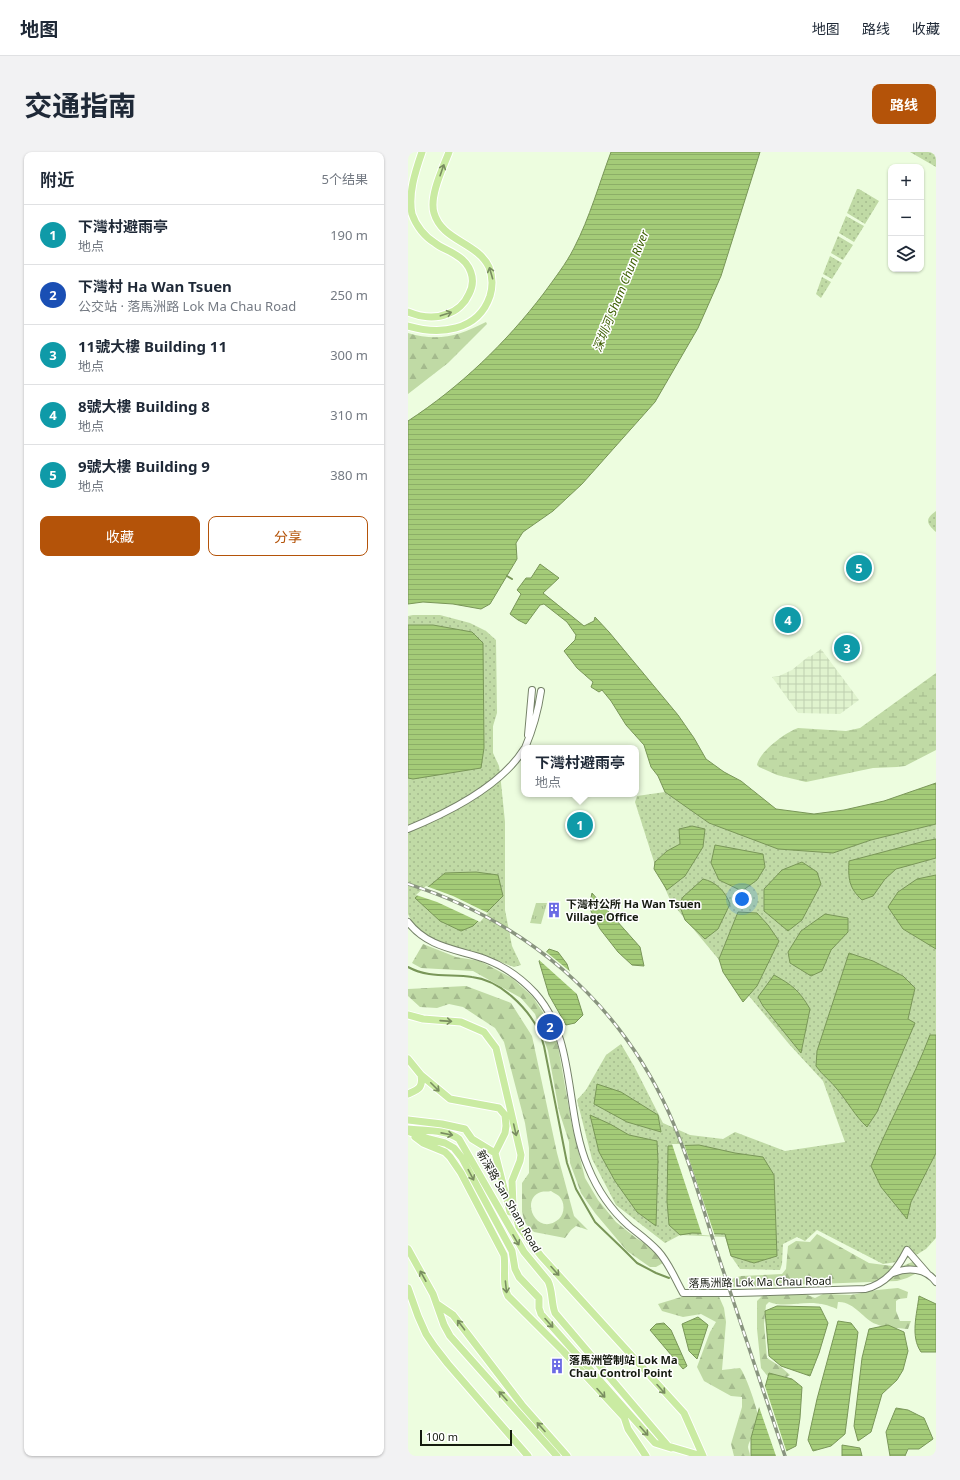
<!DOCTYPE html>
<html lang="zh">
<meta charset="utf-8">
<style>
body{margin:0;font-family:"Noto Sans","Noto Sans SC",sans-serif;background:#f2f2f3;color:#1f2937}
.controls{position:absolute;right:12px;top:12px;display:grid;overflow:hidden;border-radius:8px;box-shadow:0 1px 3px #0004}
.controls button{width:36px;height:36px;display:grid;place-items:center;padding:0;border:0;border-bottom:1px solid #e0e1e3;background:#fff;color:#1f2937;font:20px sans-serif}
.scale{position:absolute;left:12px;bottom:10px;width:92px;box-sizing:border-box;padding-left:4px;border:2px solid #151a0f;border-top:0;font-size:11px;line-height:14px;white-space:nowrap;color:#151a0f;-webkit-text-stroke:3px #fff;paint-order:stroke}
.you{position:absolute;left:334px;top:747px;width:14px;height:14px;margin:-10px;border:3px solid #fff;border-radius:50%;background:#1a73e8;box-shadow:0 0 0 6px #1a73e833}
.badge{display:grid;place-items:center;width:26px;height:26px;border-radius:50%;background:#b45309;color:#fff;font-size:13px;font-weight:700}
.pin{position:absolute;translate:-50% -50%;border:2px solid #fff;box-shadow:0 1px 4px #0006}
.popup{position:absolute;left:113px;top:593px;width:118px;height:52px;box-sizing:border-box;display:grid;place-content:center;border-radius:8px;background:#fff;filter:drop-shadow(0 1px 3px #0005);font-size:13px;white-space:nowrap;color:#747a83}
.popup b{font-size:15px;color:#1f2937}
.popup::after{content:'';position:absolute;left:50%;top:100%;margin-left:-8px;border:8px solid transparent;border-top-color:#fff}
.list{margin:0;padding:0;list-style:none}
h2{display:flex;justify-content:space-between;align-items:center;height:52px;margin:0;padding:0 16px;font-size:17px}
h2 small{font-size:13px;font-weight:400;color:#747a83}
.list li{display:grid;grid-template-columns:26px 1fr auto;gap:12px;align-items:center;box-sizing:border-box;height:60px;padding:0 16px;border-top:1px solid #e0e1e3}
.list b{display:block;font-size:15px;white-space:nowrap}
.list p{margin:0;font-size:13px;white-space:nowrap;color:#747a83}
.list em{font-size:13px;font-style:normal;color:#747a83}
.actions{display:flex;gap:8px;padding:12px 16px}
.actions a{flex:1;padding:9px 0;border:1px solid #b45309;border-radius:8px;text-align:center;font-size:14px;color:#b45309}
.actions .main{background:#b45309;color:#fff}
.icon{flex:none;width:22px;height:22px;fill:none;stroke:currentColor;stroke-width:2;stroke-linecap:round;stroke-linejoin:round}
.map{position:relative;flex:none;width:528px;height:1304px;overflow:hidden;border-radius:8px}
header{display:flex;align-items:center;gap:24px;box-sizing:border-box;height:56px;padding:0 20px;background:#fff;border-bottom:1px solid #e0e1e3}
header strong{font-size:19px}
nav{display:flex;gap:22px;margin-inline-start:auto;font-size:14px}
.intro{display:flex;align-items:center;justify-content:space-between;box-sizing:border-box;height:96px;padding:0 24px}
h1{margin:0;font-size:28px}
.button{padding:10px 18px;border-radius:8px;background:#b45309;color:#fff;font-size:14px;font-weight:700}
main{display:flex;gap:24px;padding:0 24px}
aside{flex:1;background:#fff;border-radius:8px;box-shadow:0 1px 3px #0004}
.map>svg:first-child{display:block}
.industrial{fill:url(#industrial-grid)}
.grass{fill:url(#grass-dots)}
.forest{fill:url(#forest-firs);fill-rule:evenodd}
.wetland{fill:url(#wetland-marsh)}
.park{fill:url(#park-tufts)}
.water{fill:url(#water-rules);stroke:#799658}
.pier{fill:#edfddf}
.lines{fill:none;stroke-linecap:round;stroke-linejoin:round}
.stream{stroke:#799658;stroke-width:2}
.minor-casing{stroke:#758268;stroke-width:8}
.major-casing{stroke:#fff;stroke-width:9}
.minor{stroke:#fff;stroke-width:6}
.major{stroke:#caeba2;stroke-width:7}
.rail-casing{stroke:#89947f;stroke-width:3.5}
.rail{stroke:#fff;stroke-width:2;stroke-dasharray:6;stroke-linecap:butt}
.oneway{stroke:#798d60}
.labels{text-anchor:middle;stroke-width:3;stroke-linejoin:round;paint-order:stroke}
.poi-label{font-size:11px;font-weight:bold;fill:#151a0f;stroke:#fff;text-anchor:start}
.street-label{font-size:11px;fill:#151a0f;stroke:#fff}
.water-label{font-size:12px;font-style:italic;fill:#3c5e00;stroke:#fff}
</style>
<header>
<strong>地图</strong>
<nav><a>地图</a><a>路线</a><a>收藏</a></nav>
</header>
<div class="intro"><h1>交通指南</h1><a class="button">路线</a></div>
<main>
<aside>
<h2>附近<small>5个结果</small></h2>
<ul class="list">
<li><span class="badge" style="background:#0f9aa8">1</span><div><b>下灣村避雨亭</b><p>地点</p></div><em>190 m</em></li>
<li><span class="badge" style="background:#1a4fb4">2</span><div><b>下灣村 Ha Wan Tsuen</b><p>公交站 · 落馬洲路 Lok Ma Chau Road</p></div><em>250 m</em></li>
<li><span class="badge" style="background:#0f9aa8">3</span><div><b>11號大樓 Building 11</b><p>地点</p></div><em>300 m</em></li>
<li><span class="badge" style="background:#0f9aa8">4</span><div><b>8號大樓 Building 8</b><p>地点</p></div><em>310 m</em></li>
<li><span class="badge" style="background:#0f9aa8">5</span><div><b>9號大樓 Building 9</b><p>地点</p></div><em>380 m</em></li>
</ul>
<div class="actions"><a class="main">收藏</a><a>分享</a></div>
</aside>
<div class="map">
<svg width="528" height="1304" viewBox="0 0 528 1304">
<defs>
<pattern id="industrial-grid" width="8" height="8" patternUnits="userSpaceOnUse"><rect width="8" height="8" fill="#e0f3ce"/><path d="M0 4h8M4 0v8" fill="none" stroke="#bfd0b0"/></pattern>
<pattern id="grass-dots" width="8" height="8" patternUnits="userSpaceOnUse"><rect width="8" height="8" fill="#c0daa5"/><path d="M2 2h.1M6 6h.1" fill="none" stroke="#a4ba8d" stroke-width="1.8" stroke-linecap="round"/></pattern>
<pattern id="forest-firs" width="22" height="20" patternUnits="userSpaceOnUse"><rect width="22" height="20" fill="#c0daa5"/><path d="M5 1l3.5 6h-7zM16 11l3.5 6h-7z" fill="#a4ba8d"/></pattern>
<pattern id="wetland-marsh" width="20" height="14" patternUnits="userSpaceOnUse"><rect width="20" height="14" fill="#c0daa5"/><path d="M1 5h8M5 5V1M11 12h8M15 12V8" fill="none" stroke="#a4ba8d"/></pattern>
<pattern id="park-tufts" width="24" height="20" patternUnits="userSpaceOnUse"><rect width="24" height="20" fill="#c0daa5"/><path d="M3 7l-1-3M5 7V3M7 7l1-3M15 17l-1-3M17 17v-4M19 17l1-3" fill="none" stroke="#a4ba8d"/></pattern>
<pattern id="water-rules" width="6" height="5" patternUnits="userSpaceOnUse"><rect width="6" height="5" fill="#a4cb78"/><path d="M0 2.5h6" fill="none" stroke="#8cae67"/></pattern>
</defs>
<rect width="100%" height="100%" fill="#edfddf"/>
<!-- industrial -->
<path class="industrial" d="M413,497L451,548L432,562L390,561L364,525L371,524L384,518L401,504L402,505Z"/>
<!-- grass -->
<path class="grass" d="M502,0H528V15Z
M449,37H451L471,49L457,72L439,61Z
M438,64L456,74L446,90L431,81Z
M430,84L445,93L435,108L423,101Z
M422,104L434,111L424,127L415,122Z
M414,125L423,130L413,146L408,142Z
M528,359V380C518,371 517,367 528,359Z
M5,463H32L62,471L78,479L88,488L89,561L85,574V601L91,614L92,621L97,670V758L104,794L113,813L106,815L74,803L29,790L6,774L0,762V464Z
M257,640L305,673L430,699L463,688L528,671V1086L518,1097L508,1103L489,1110L475,1112L409,1078L397,1089L389,1085L375,1092L374,1112L372,1118L332,1117L323,1104L317,1085L272,1083L257,1091L208,1053L184,1007L169,948L178,938L198,903L213,892L226,914L255,971L282,983L315,987L327,980L377,999L437,990L415,929L381,892L263,750L247,713L227,650L229,644Z"/>
<!-- forest -->
<path class="forest" d="M78,170L79,172L40,211L0,242V181C30,190 51,184 78,170Z
M15,792L48,805L72,809L104,826L125,845L142,871L150,894L164,974L177,1026L190,1048L208,1070L228,1086L246,1097L255,1111L248,1115H242L219,1099L187,1061L173,1041L162,1011L161,990L151,959L140,899L127,862L113,846L65,819L13,816L4,811Z
M58,834L103,851L124,884L149,1001L166,1064L180,1078L168,1074L163,1078L157,1086L126,1080L117,1071L114,1060V1031L121,1021V996L117,971L96,890L87,876L55,855L41,852L29,856L12,855L0,844V837ZM143,1039C145,1041 149,1042 151,1044C157,1050 157,1061 151,1067C129,1086 111,1047 133,1040C136,1039 140,1040 143,1039Z
M409,1082L461,1111L492,1115L509,1108L513,1119L499,1126L489,1129L326,1135L323,1127L333,1124L374,1122L378,1117L380,1094L388,1089L402,1090Z
M490,1136L500,1140L499,1146L491,1147L488,1149V1159L492,1169H503L500,1177C491,1176 475,1176 468,1172C456,1168 446,1149 430,1150L429,1157C420,1153 412,1151 402,1151C388,1151 374,1155 361,1150L358,1153L356,1172L359,1206L373,1215L382,1223L372,1229L362,1227L353,1216L349,1177V1149L354,1144L397,1142L407,1146L415,1142L443,1143L469,1138Z
M293,1139L309,1140L316,1156L318,1170L314,1218L332,1216C338,1223 352,1263 351,1272C349,1280 341,1287 340,1295C340,1297 342,1301 342,1304H326L323,1292L334,1255V1245L323,1244L296,1229L289,1215L302,1180L308,1170L293,1162L275,1165L254,1159L250,1152Z"/>
<!-- wetland -->
<path class="wetland" d="M528,521V598L497,614L489,615L465,616L398,630L369,623L351,615L349,613C351,600 378,580 390,576L438,579L452,576Z"/>
<!-- park -->
<path class="park" d="M128,751H139L133,772L122,771Z"/>
<!-- water -->
<path class="water" d="M203,0H352L313,124L290,176L247,250L174,332L145,359L115,380L108,391L109,407L82,452L73,457L45,452L15,450L0,452V269C52,235 98,191 136,141C146,127 158,112 166,96C182,65 191,32 203,0Z
M132,412L151,426L135,441L176,474L186,469L187,465L201,480L270,563L286,586L298,607L316,620L333,629L368,657L406,662L436,658L476,649L528,631V672L463,688L425,701L370,697L301,671L257,640L250,624L243,615L236,593L218,573L203,549L194,538L191,540L183,535L185,530L169,516L156,499L167,488L168,483L159,470L136,452L132,453L118,472L110,468L102,462L113,442L109,438L118,426H123Z
M0,473H25L64,480L75,491L76,596L73,616L5,627L0,626Z
M284,674L297,677L295,695L277,724L259,738L246,717L247,710L259,699L272,692L271,677Z
M528,687V706L488,717L477,727L465,744L454,748C441,736 440,727 441,709L517,689Z
M307,693L355,702L357,715L349,728L334,739L311,728L303,711Z
M394,710L409,720L413,732L394,768L380,779L356,759V737L374,718Z
M68,720L90,723L95,744L65,774L53,779L32,769L7,746L37,721Z
M528,723V797L495,777L480,755L490,740L509,727Z
M295,727C308,730 317,739 322,752L310,777L297,787L277,768L271,752L275,745Z
M184,741L232,795L236,814L224,813L210,800L192,777L181,755Z
M330,760L349,761L360,773L371,789L349,834L335,850L315,820L311,807Z
M417,762L440,766V780L423,798L414,819L403,824L382,811L380,800L393,779Z
M141,797L150,800L159,812L175,863L167,871L158,873L141,843L131,809Z
M441,801L465,809L495,824L507,836L500,867L507,871L469,960L459,975C447,964 440,950 429,937C423,929 414,923 408,914L409,899Z
M366,823C384,833 391,838 402,857L393,901L355,854L350,845Z
M522,883H528V1001L503,1050L499,1067L473,1035L463,1014C481,970 505,928 522,883Z
M189,932L213,940L250,963L253,980L219,970L186,952Z
M182,963L202,972L221,983L249,989L250,1009L248,1074L229,1060L207,1029L191,1000Z
M291,993L327,1001L355,1005L366,1023L369,1104L346,1111L323,1104L317,1082L284,1081L272,1083L261,1073L259,1049L260,994Z
M511,1144L528,1152V1200H513C502,1184 509,1162 511,1144Z
M369,1154L412,1155L420,1171L411,1201L402,1224L373,1214L361,1204L357,1159Z
M290,1165L300,1173L289,1207L281,1199L274,1172Z
M430,1169L443,1171L450,1180L437,1282L423,1294L405,1299L400,1288L409,1247Z
M256,1171L263,1178L279,1214L275,1217L242,1178L248,1172Z
M480,1173L496,1180L500,1199L495,1218L489,1228L474,1242L463,1280L450,1289L446,1274L454,1206L461,1177Z
M361,1221L384,1227L394,1235L392,1266L388,1294L368,1304H343V1286Z
M488,1256L500,1258L516,1266L525,1287L511,1297H500L497,1304H482L478,1280Z
M434,1293L452,1296L454,1304H434Z"/>
<!-- pier -->
<path class="pier" d="M18,734L45,744L80,761L72,770L29,750L8,743Z
M137,799L164,821L170,843L130,807Z
M264,992H276L307,1084L294,1083Z
M356,1231L379,1301L373,1304H368L350,1252Z"/>
<g class="lines">
<!-- stream -->
<path class="stream" d="M99,424L104,427
M0,815C20,826 42,822 64,825C92,828 119,855 131,879C134,884 134,889 136,894L159,1011L168,1037L187,1070L215,1097L229,1111L248,1121L261,1126"/>
<defs>
<path id="minor" d="M120,583L124,538
M117,596C125,577 130,560 133,539
M0,677C39,661 93,634 116,597
M0,770C20,796 49,797 77,807C96,814 113,826 127,841C169,888 156,959 180,1015C189,1037 203,1058 221,1074C231,1082 242,1090 250,1099C261,1111 267,1127 275,1141H329L457,1137C478,1132 490,1116 499,1098L519,1121
M485,1121C500,1115 518,1116 528,1130"/>
<path id="major" d="M0,160C12,165 27,167 39,162C49,159 57,151 61,142C69,127 62,111 48,103C41,98 33,96 27,91C17,85 8,74 4,62C0,42 7,20 14,0
M0,174C31,183 70,180 82,144C85,134 85,125 81,115C69,90 34,89 26,61C21,44 35,16 41,0
M0,863L15,867L53,870L76,880L88,896L113,1003L112,1009L104,1029L105,1054L111,1075L133,1104L276,1261L295,1304
M0,907L13,923L42,947L91,956L97,963L98,974L97,981L87,1001
M0,942C11,937 15,936 13,923
M0,968L34,972L57,977L64,987L87,1001L102,1060
M0,977C17,979 37,977 51,987L116,1100L140,1129C145,1139 143,1151 147,1161L260,1294L294,1304
M2,980L21,987L37,991L46,996L54,1006L104,1099L107,1117L111,1125L131,1146V1156L133,1162L247,1291L263,1296
M7,985L15,991L37,1000L42,1005L53,1021L96,1103C98,1116 94,1133 100,1144L155,1199L216,1265L220,1277L238,1304
M0,1097L25,1142L36,1173L42,1184L149,1304
M0,1136L10,1164L18,1182L26,1194L40,1212L120,1304
M29,1152L45,1163L114,1253L159,1304"/>
</defs>
<!-- minor casing -->
<use href="#minor" class="minor-casing"/>
<!-- major casing -->
<use href="#major" class="major-casing"/>
<!-- minor -->
<use href="#minor" class="minor"/>
<!-- major -->
<use href="#major" class="major"/>
<defs>
<path id="rail" d="M0,732C117,769 210,848 261,961C280,1004 293,1050 307,1094C330,1164 354,1234 377,1304"/>
</defs>
<!-- rail casing -->
<use href="#rail" class="rail-casing"/>
<!-- rail -->
<use href="#rail" class="rail"/>
</g>
<!-- one-way arrows -->
<defs><path id="oneway-shaft" d="M-6 0H5M1.5-3L5.5 0L1.5 3" fill="none" stroke-width="1.6" stroke-linecap="round" stroke-linejoin="round"/></defs>
<g class="oneway">
<use href="#oneway-shaft" transform="translate(34 18) rotate(-71)"/>
<use href="#oneway-shaft" transform="translate(83 121) rotate(-106)"/>
<use href="#oneway-shaft" transform="translate(38 162) rotate(-18)"/>
<use href="#oneway-shaft" transform="translate(38 869) rotate(4)"/>
<use href="#oneway-shaft" transform="translate(27 935) rotate(45)"/>
<use href="#oneway-shaft" transform="translate(107 978) rotate(77)"/>
<use href="#oneway-shaft" transform="translate(39 982) rotate(11)"/>
<use href="#oneway-shaft" transform="translate(63 1023) rotate(62)"/>
<use href="#oneway-shaft" transform="translate(108 1088) rotate(60)"/>
<use href="#oneway-shaft" transform="translate(147 1119) rotate(48)"/>
<use href="#oneway-shaft" transform="translate(15 1124) rotate(-119)"/>
<use href="#oneway-shaft" transform="translate(98 1135) rotate(84)"/>
<use href="#oneway-shaft" transform="translate(141 1171) rotate(48)"/>
<use href="#oneway-shaft" transform="translate(53 1173) rotate(-127)"/>
<use href="#oneway-shaft" transform="translate(253 1237) rotate(48)"/>
<use href="#oneway-shaft" transform="translate(193 1241) rotate(48)"/>
<use href="#oneway-shaft" transform="translate(95 1244) rotate(-132)"/>
<use href="#oneway-shaft" transform="translate(133 1275) rotate(-132)"/>
<use href="#oneway-shaft" transform="translate(236 1279) rotate(48)"/>
</g>
<!-- icons -->
<defs>
<symbol id="building-bare" viewBox="-9 -9 18 18"><path d="M-4-6H4V6H1V3H-1V6H-4ZM-2.5-4.3h1.7v1.8h-1.7ZM.8-4.3h1.7v1.8H.8ZM-2.5-1h1.7V.8h-1.7ZM.8-1h1.7V.8H.8Z" fill="#6b6ae4" stroke="#fff" stroke-width="2.5" paint-order="stroke"/></symbol>
</defs>
<g fill-rule="evenodd">
<use href="#building-bare" x="135" y="747" width="22" height="22"/>
<use href="#building-bare" x="138" y="1203" width="22" height="22"/>
</g>
<g class="labels">
<!-- poi labels -->
<g class="poi-label">
<text x="158" y="756">下灣村公所 Ha Wan Tsuen<tspan x="158" dy="13">Village Office</tspan></text>
<text x="161" y="1212">落馬洲管制站 Lok Ma<tspan x="161" dy="13">Chau Control Point</tspan></text>
</g>
<!-- street labels -->
<g class="street-label">
<text transform="translate(101 1049) rotate(60)" y="4">新深路 San Sham Road</text>
<text transform="translate(352 1130) rotate(-1)" y="4">落馬洲路 Lok Ma Chau Road</text>
</g>
<!-- water labels -->
<g class="water-label">
<text transform="translate(213 139) rotate(-68)" y="4">深圳河 Sham Chun River</text>
</g>
</g>
</svg>
<div class="controls">
<button>+</button>
<button>−</button>
<button><svg class="icon" aria-label="layers" viewBox="0 0 24 24"><path d="M12 4l9 5-9 5-9-5zM3 14l9 5 9-5"/></svg></button>
</div>
<div class="scale">100 m</div>
<div class="you"></div>
<div class="pin badge" style="left:172px;top:673px;background:#0f9aa8">1</div>
<div class="popup"><b>下灣村避雨亭</b>地点</div>
<div class="pin badge" style="left:142px;top:875px;background:#1a4fb4">2</div>
<div class="pin badge" style="left:439px;top:496px;background:#0f9aa8">3</div>
<div class="pin badge" style="left:380px;top:468px;background:#0f9aa8">4</div>
<div class="pin badge" style="left:451px;top:416px;background:#0f9aa8">5</div>
</div>
</main>
